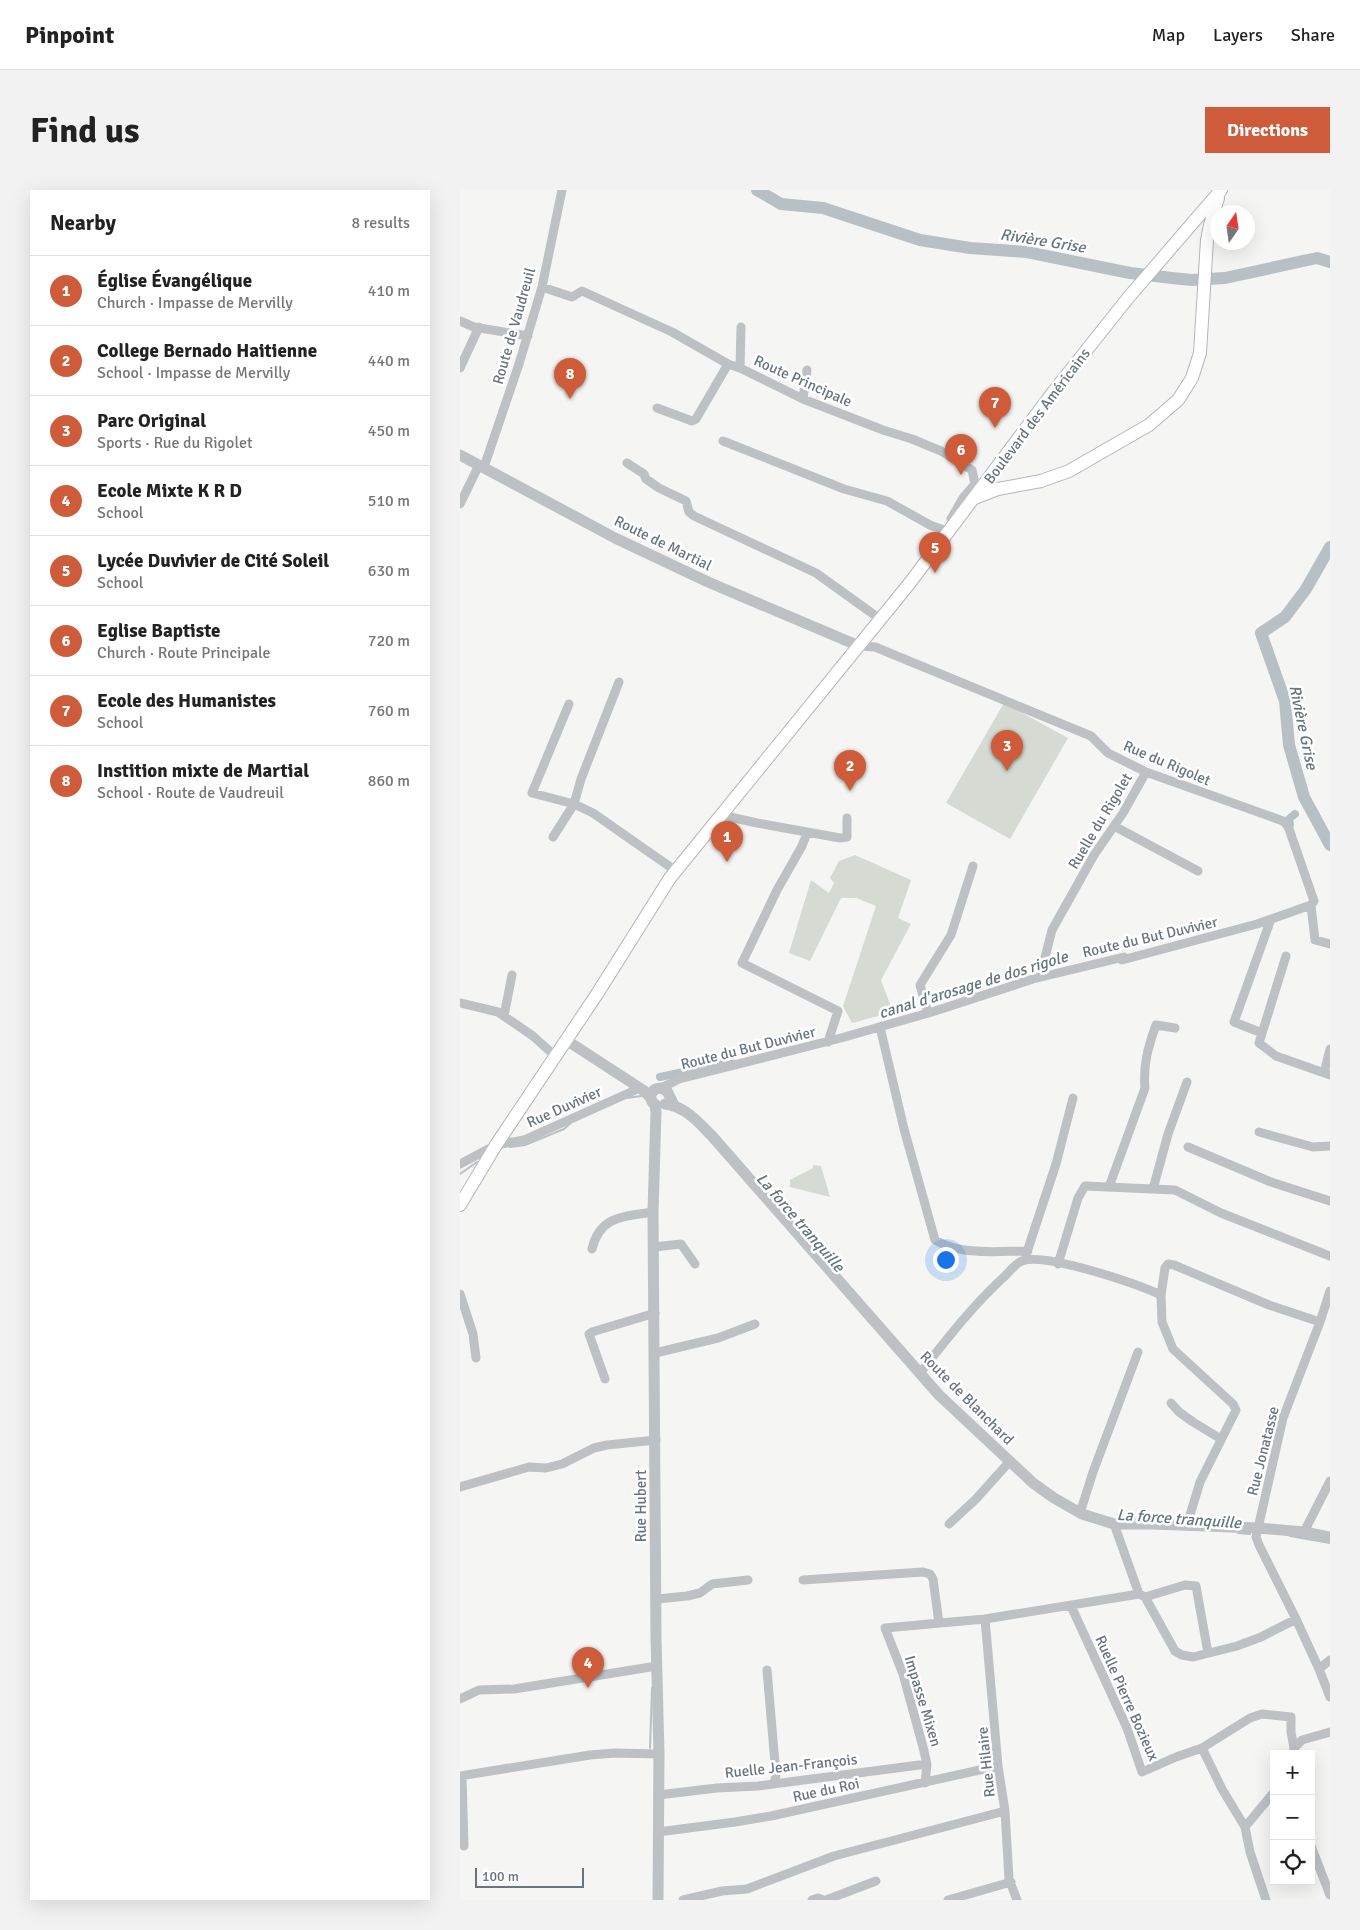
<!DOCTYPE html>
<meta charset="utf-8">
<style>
body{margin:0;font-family:Signika,sans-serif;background:#f2f2f2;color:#222}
.controls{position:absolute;right:15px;bottom:15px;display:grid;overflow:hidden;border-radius:0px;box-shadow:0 5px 20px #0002}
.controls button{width:45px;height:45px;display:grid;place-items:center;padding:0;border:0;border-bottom:1px solid #e0e0e0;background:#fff;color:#222;font:25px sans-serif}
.compass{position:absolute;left:750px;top:15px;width:45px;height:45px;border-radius:50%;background:#fff;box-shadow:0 5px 20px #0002;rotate:13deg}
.scale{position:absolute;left:15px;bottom:12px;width:109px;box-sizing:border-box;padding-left:5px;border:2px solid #687580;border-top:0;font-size:14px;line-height:18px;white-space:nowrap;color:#687580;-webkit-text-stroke:4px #fff;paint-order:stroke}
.you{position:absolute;left:485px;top:1069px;width:18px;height:18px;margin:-12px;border:4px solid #fff;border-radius:50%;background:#1a73e8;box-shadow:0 0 0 8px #1a73e833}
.badge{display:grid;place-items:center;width:32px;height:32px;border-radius:50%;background:#ce5c3a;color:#fff;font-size:16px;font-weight:700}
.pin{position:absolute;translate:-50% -41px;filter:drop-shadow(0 1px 2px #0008)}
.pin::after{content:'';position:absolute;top:26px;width:18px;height:15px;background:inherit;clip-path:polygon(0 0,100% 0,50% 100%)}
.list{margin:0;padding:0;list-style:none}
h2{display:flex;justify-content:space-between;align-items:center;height:65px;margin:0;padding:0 20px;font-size:21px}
h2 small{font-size:16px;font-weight:400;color:#767676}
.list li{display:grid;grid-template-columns:32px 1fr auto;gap:15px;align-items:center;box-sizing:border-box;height:70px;padding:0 20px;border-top:1px solid #e0e0e0}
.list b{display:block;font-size:19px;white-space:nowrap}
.list p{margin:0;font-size:16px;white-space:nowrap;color:#767676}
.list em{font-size:16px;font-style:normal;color:#767676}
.icon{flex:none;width:28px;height:28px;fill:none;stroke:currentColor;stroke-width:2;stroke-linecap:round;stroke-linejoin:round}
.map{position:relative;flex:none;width:870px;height:1710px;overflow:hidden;border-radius:0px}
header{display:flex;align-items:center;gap:30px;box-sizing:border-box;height:70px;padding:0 25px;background:#fff;border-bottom:1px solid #e0e0e0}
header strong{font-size:24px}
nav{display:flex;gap:28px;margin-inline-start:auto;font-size:18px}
.intro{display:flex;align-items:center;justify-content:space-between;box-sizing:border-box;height:120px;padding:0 30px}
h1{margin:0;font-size:35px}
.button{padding:12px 22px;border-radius:0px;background:#ce5c3a;color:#fff;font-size:18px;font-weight:700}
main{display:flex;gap:30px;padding:0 30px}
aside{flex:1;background:#fff;border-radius:0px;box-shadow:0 5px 20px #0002}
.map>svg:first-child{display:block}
.green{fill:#d5dad2}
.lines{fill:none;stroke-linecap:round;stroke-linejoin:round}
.stream{stroke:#b7c1c5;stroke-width:2}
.canal{stroke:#b7c1c5;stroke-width:8}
.river{stroke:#b7c1c5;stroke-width:12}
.secondary-casing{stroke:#b2b6ba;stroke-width:14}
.minor{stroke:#bdc1c4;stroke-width:9}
.tertiary{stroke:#bdc1c4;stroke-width:11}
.secondary{stroke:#fff;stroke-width:12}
.labels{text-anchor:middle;stroke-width:5;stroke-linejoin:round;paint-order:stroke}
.street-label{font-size:15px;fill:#687580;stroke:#fff}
.water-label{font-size:16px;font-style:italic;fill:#64767c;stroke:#fff}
</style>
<header>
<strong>Pinpoint</strong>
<nav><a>Map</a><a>Layers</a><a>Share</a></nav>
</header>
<div class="intro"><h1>Find us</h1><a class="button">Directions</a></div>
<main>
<aside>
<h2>Nearby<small>8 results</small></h2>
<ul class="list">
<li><span class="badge">1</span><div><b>Église Évangélique</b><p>Church · Impasse de Mervilly</p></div><em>410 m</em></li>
<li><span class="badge">2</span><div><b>College Bernado Haitienne</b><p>School · Impasse de Mervilly</p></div><em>440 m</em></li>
<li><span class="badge">3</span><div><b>Parc Original</b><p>Sports · Rue du Rigolet</p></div><em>450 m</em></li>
<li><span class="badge">4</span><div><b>Ecole Mixte K R D</b><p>School</p></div><em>510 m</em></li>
<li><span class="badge">5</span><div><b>Lycée Duvivier de Cité Soleil</b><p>School</p></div><em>630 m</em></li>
<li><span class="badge">6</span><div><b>Eglise Baptiste</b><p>Church · Route Principale</p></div><em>720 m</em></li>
<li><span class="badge">7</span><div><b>Ecole des Humanistes</b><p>School</p></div><em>760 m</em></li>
<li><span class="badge">8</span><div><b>Instition mixte de Martial</b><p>School · Route de Vaudreuil</p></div><em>860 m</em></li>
</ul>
</aside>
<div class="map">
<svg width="870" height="1710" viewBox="0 0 870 1710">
<rect width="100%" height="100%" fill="#f5f5f3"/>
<!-- green -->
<path class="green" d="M544,513L608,548L550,649L486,613Z
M395,665L451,690L438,728L451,734L421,790L433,822L392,833L383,816L416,716L396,708H381L350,771L329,763L351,690L369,703L374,693L370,688L379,671Z
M353,975L361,976L370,1007L330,997V990L353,978Z"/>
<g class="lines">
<!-- stream -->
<path class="stream" d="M167,908L181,906
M50,957L65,955L104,939L112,932
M0,984L17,972
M778,1343L790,1344
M830,1346L870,1353
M190,1558L192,1498"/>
<!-- canal -->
<path class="canal" d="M828,638L830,635L829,629L835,624
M200,887L271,872"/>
<!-- river -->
<path class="river" d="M297,0L321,14L363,18L460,50L510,58L567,62L670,83L712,88L732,90L765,88L857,68L870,72
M870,357L846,399L825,427L801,443L825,511L829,555L844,607L870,655"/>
<defs>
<path id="secondary" d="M515,308L538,299L581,291L609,281L689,235L718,210L732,188L740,163L747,50L750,35L758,8
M0,1015L36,955L137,804L210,688L449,394L594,201L668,108L761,0"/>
</defs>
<!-- secondary casing -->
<use href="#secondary" class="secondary-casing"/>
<!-- minor -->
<path class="minor" d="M82,97L112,107L122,101L212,142L268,174L280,178L343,209L423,240L452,249L481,261L512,280L515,294L503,308L491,329
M0,131L14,137L68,146
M0,178L19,137
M280,178L281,137
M343,209L347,180
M197,218L232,231L236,229L268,174
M263,251L384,299L427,311L470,335L484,340
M167,273L184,284L186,289L199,298L226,311L229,322L234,326L356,383L420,429
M24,277L59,174L82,97L102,0
M0,314L19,275
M109,514L72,603L114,614L133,623L216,681
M261,625L297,633L380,648L387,647V628
M654,636L738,681
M347,643L342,656L317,700L282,773L378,821L368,852
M93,647L114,614L121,589L159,492
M851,715L855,750L870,754
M826,766L799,853L816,866L870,885
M580,787L592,740L634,665L663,623L686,582
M0,813L38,822L73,846L95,866
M468,823L460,795L491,745L513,676
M44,826L52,785
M420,837L444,939L475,1050C501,1066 538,1061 568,1061
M802,843L774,832L811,729
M864,883L870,859
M201,898L219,889L381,848L472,822L573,789L664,767L662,770L797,734L851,715L854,711L828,636L823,631L686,582L648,563L631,546L415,457L399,456
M799,942L853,957L870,956
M728,957L811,992L870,1011
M0,974L36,955L64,950L180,898
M649,997L685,898C683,875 688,857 696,835L715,838
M693,999L708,944L727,892
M194,1057L221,1054L235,1074
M132,1059C140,1025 164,1027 193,1022
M566,1065L596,974L613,908
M598,1074L618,1008L625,996L715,1000L761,1023L870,1066
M870,1101L860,1132L823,1228L796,1347L799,1355L836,1429L859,1479L870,1507
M0,1104L13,1144L16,1168
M701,1105L705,1078L708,1074L714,1075L809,1115L860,1132
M195,1163L258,1148L295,1134
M460,1183C487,1149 513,1115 545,1086C550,1081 556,1073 562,1071C585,1062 677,1094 701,1105L702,1132L713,1159L773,1214L776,1220L740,1292L727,1335
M145,1189L129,1144L132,1142L195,1123
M711,1213L719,1222L733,1232L761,1249
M0,1297L69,1277L86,1278L102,1274L134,1258L147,1255L196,1250
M620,1323L633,1282L678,1162
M489,1334L516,1309L550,1271
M844,1342L870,1291
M343,1390L463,1382L470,1384L473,1389L479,1433
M679,1404L685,1407L715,1461L722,1465L733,1467L777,1456L801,1447L836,1429
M685,1407L725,1395L736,1396L748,1463
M197,1409L227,1406L240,1403L252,1394L288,1390
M611,1416L667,1538L682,1582L716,1567L742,1558L762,1599L785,1637L790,1662L806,1710
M525,1429L538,1576L545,1621L549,1689L557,1710
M859,1479L870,1470
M307,1480L316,1585L314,1594
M0,1509L19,1500L54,1499L197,1476
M742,1558L790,1528L802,1524L831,1527V1542L834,1558
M833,1564L834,1558L842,1550L870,1542
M0,1586L130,1565L155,1563L199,1564
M2,1586L4,1656
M465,1593L467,1574L463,1557L443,1484L425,1438L525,1429L679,1404L654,1334
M198,1605L257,1598L298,1596L467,1574
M785,1637L814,1602
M198,1642L275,1632L311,1626L538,1576
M851,1656L870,1705
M223,1710L262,1701L287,1699L374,1666L545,1621
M352,1710L358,1708L363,1710
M366,1710L416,1691
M488,1710L551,1692"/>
<!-- tertiary -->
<path class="tertiary" d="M0,265L155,348L248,392L399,456
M106,850L183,900L191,908
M193,913C188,906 192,898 201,898L207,901L214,915
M195,914L196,922L193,1022L196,1448L199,1564L198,1710
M205,914C225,916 239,933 252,946L479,1205L573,1293L594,1308L622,1324L654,1334H692L799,1338L844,1342L870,1347"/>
<!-- secondary -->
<use href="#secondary" class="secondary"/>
</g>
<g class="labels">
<!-- street labels -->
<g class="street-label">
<text transform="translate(54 136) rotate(-74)" y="5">Route de Vaudreuil</text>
<text transform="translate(343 191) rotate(24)" y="5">Route Principale</text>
<text transform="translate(577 226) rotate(-53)" y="5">Boulevard des Américains</text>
<text transform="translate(203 353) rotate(26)" y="5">Route de Martial</text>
<text transform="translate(707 573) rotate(23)" y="5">Rue du Rigolet</text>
<text transform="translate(640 631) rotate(-59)" y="5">Ruelle du Rigolet</text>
<text transform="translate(690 747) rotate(-13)" y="5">Route du But Duvivier</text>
<text transform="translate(288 858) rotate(-14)" y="5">Route du But Duvivier</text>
<text transform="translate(104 917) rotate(-24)" y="5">Rue Duvivier</text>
<text transform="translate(507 1208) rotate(45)" y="5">Route de Blanchard</text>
<text transform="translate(803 1261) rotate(-76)" y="5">Rue Jonatasse</text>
<text transform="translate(181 1316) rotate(-90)" y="5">Rue Hubert</text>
<text transform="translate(667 1508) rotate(66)" y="5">Ruelle Pierre Bozieux</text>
<text transform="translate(463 1511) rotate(73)" y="5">Impasse Mixen</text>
<text transform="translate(526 1572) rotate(-96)" y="5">Rue Hilaire</text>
<text transform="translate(331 1576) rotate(-6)" y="5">Ruelle Jean-François</text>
<text transform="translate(366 1600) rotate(-12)" y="5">Rue du Roi</text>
</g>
<!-- water labels -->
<g class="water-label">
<text transform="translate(583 50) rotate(9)" y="6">Rivière Grise</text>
<text transform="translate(844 537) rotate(78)" y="6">Rivière Grise</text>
<text transform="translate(513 794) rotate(-17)" y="6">canal d'arosage de dos rigole</text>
<text transform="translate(341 1032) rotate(49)" y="6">La force tranquille</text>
<text transform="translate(719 1328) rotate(4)" y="6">La force tranquille</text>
</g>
</g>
</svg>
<div class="controls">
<button>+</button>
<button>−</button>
<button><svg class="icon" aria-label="locate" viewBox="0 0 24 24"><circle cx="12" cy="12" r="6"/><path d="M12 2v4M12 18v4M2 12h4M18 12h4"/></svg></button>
</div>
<svg class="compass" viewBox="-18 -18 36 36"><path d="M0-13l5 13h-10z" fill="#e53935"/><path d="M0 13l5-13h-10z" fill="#767676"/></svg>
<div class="scale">100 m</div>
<div class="you"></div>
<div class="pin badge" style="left:267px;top:672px">1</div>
<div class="pin badge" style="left:390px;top:601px">2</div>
<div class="pin badge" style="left:547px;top:581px">3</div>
<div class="pin badge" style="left:128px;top:1498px">4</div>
<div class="pin badge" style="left:475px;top:383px">5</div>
<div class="pin badge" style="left:501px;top:285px">6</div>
<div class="pin badge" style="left:535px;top:238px">7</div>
<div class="pin badge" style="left:110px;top:209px">8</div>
</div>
</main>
